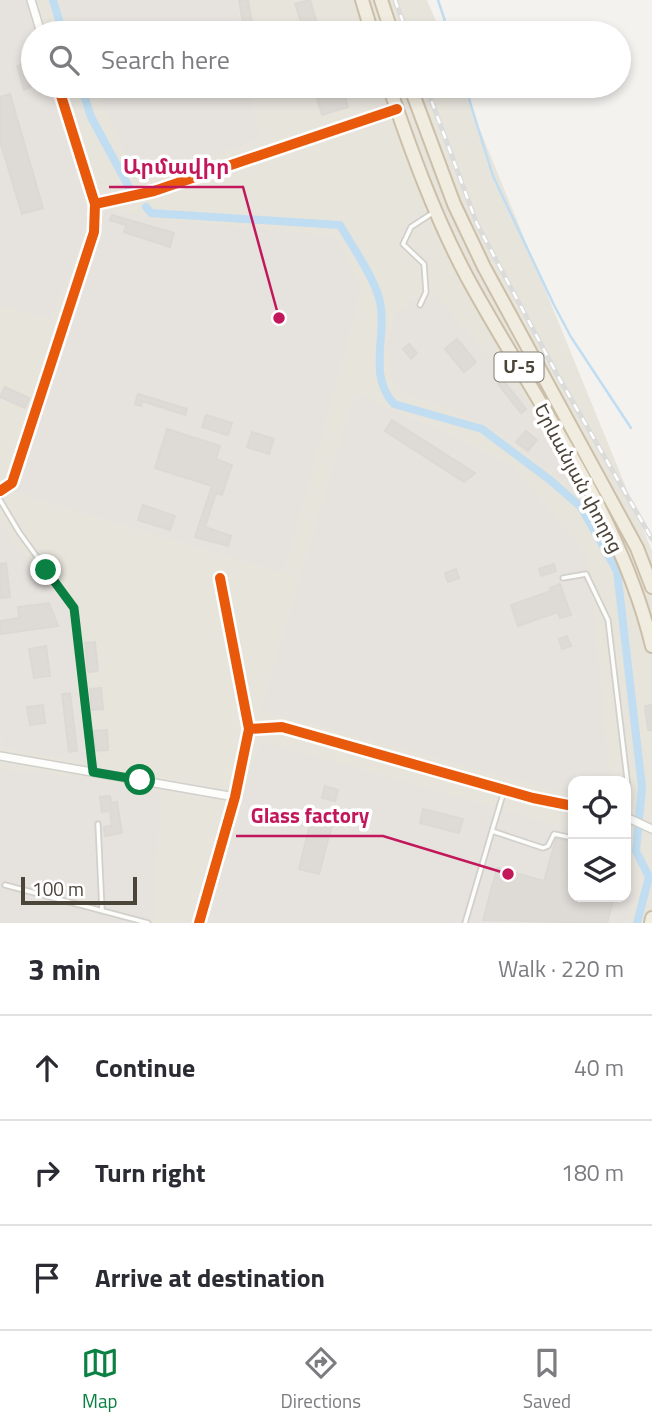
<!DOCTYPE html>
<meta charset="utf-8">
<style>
body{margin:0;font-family:"Titillium Web","Noto Sans Armenian",sans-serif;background:#f2f2f3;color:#2b2b33}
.controls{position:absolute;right:21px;bottom:21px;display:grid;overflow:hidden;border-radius:14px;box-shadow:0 4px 10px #0003}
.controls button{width:63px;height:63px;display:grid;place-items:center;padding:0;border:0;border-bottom:2px solid #e1e1e2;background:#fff;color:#2b2b33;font:35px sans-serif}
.scale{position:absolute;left:21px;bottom:18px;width:116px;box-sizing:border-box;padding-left:7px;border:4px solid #4b4439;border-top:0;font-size:19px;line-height:24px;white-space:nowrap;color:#4b4439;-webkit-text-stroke:5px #fff;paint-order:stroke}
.stop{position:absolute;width:21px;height:21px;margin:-16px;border:5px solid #0b8043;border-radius:50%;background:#fff}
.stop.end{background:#0b8043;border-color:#fff;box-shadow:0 2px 7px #0008}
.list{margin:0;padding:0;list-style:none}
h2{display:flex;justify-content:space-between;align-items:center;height:91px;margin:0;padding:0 28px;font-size:30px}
h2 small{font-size:23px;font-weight:400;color:#7c7c81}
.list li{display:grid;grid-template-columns:46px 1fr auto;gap:21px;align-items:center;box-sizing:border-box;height:105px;padding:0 28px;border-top:2px solid #e1e1e2}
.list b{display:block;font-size:26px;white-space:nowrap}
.list em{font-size:23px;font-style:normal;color:#7c7c81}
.icon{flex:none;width:38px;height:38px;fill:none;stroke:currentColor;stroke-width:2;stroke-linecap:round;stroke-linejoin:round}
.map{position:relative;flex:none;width:652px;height:923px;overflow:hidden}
.search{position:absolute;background:#fff;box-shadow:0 4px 10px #0003;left:21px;right:21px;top:21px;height:77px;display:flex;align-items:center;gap:18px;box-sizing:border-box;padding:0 24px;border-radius:38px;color:#7c7c81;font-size:26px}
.sheet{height:406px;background:#fff}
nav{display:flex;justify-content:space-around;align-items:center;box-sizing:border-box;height:98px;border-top:2px solid #e1e1e2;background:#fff;font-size:19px;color:#7c7c81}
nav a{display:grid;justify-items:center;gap:4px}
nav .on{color:#0b8043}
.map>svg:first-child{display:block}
.residential{fill:#e7e4dc;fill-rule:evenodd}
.industrial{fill:#e6e2de}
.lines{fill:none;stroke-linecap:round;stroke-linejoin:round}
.stream{stroke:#c0ddf1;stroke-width:2.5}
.canal{stroke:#c0ddf1;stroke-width:8}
.building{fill:#dedbd6;stroke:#dcd9d4;stroke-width:2}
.service-casing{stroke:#d2d0cb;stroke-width:7}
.minor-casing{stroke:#d2d0cb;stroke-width:10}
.trunk-casing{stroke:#ccbfa9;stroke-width:16}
.service{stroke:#fdfdfc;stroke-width:3.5}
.minor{stroke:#fdfdfc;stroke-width:7}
.trunk{stroke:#f0ece0;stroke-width:12}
.rail-casing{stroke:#dbdbda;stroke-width:5}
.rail{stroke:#fff;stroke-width:2.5;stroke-dasharray:8;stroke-linecap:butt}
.cycleway-casing{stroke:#fff;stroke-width:15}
.cycleway{stroke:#e8590c;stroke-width:10}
.route{stroke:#0b8043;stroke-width:9}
.labels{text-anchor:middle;stroke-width:7;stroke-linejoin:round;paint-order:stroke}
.shield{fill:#fff;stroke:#817c74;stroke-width:2}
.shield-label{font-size:18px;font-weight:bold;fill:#4b4439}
.street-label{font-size:19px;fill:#4b4439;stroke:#fff}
.leader{fill:none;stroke:#c2185b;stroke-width:2.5}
.callout-dot{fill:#c2185b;stroke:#fff;stroke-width:2.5}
.callout-label{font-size:21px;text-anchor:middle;font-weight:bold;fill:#c2185b;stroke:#fff;stroke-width:7;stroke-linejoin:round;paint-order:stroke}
</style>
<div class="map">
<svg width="652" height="923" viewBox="0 0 652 923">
<rect width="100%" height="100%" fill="#f4f2ee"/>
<!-- residential -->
<path class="residential" d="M0,0H427L441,33H33V86H462L652,551V923H0ZM573,781H626V897H573Z"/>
<!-- industrial -->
<path class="industrial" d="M0,0H27L37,33H33V86H53L90,210L73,265L50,319L0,305Z
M60,0H236L241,33H70Z
M95,86H250L259,139L137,181Z
M106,209L154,218L335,237L361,290L284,573L15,492Z
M417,297L438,298L527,401L575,487L568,489L564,481L499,431L401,390L390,376L387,344L395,314Z
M355,393L511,464L588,556L610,781H573V795L261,710Z
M0,525L69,611L86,762L3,747L0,727Z
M260,741L573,830V897H626V859L637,892L628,923H206Z
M0,769L53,774L161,792L153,923H0Z"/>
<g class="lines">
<!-- stream -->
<path class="stream" d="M438,0L449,33
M465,86L493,176L554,305L571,337L631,428"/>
<!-- canal -->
<path class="canal" d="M53,0L63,33
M81,86L91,117L130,189
M146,207L151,213L340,225C352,246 373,276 379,298C389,334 366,373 394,404L482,429L550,480L581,507L617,571L642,787L636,851L649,877L637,923"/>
</g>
<!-- building -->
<path class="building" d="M239,0H248L252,23L243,24Z
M310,0L319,30L305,33L295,4Z
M24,64L31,87L24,90L17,66Z
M343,91L348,107L322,115L317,99Z
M10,94L43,208L22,214L0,141V97Z
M112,215L174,233L170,247L124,232L126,225L110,220Z
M457,339L476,362L464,372L445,349Z
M409,344L417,353L411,359L403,349Z
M503,380L526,409L521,413L498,384Z
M5,387L29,398L25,408L0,397Z
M138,394L187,409L185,415L142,401L141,406L135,404Z
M206,415L232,423L228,435L202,427Z
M392,420L475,473L464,482L385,431Z
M167,429L220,446L216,459L232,465L222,495L216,493L205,527L231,536L228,546L195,537L212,486L155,468Z
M526,431L537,440L528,451L516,442Z
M252,432L274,439L269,454L247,447Z
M143,505L175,516L170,530L138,520Z
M6,563L10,597L0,598V564Z
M554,564L556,571L541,576L539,569Z
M456,569L459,578L448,582L445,573Z
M560,584L571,615L560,618L558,612L518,626L511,605L551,591L550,588Z
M49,603L58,626L0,634V621L19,618L18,607Z
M567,636L571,646L562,649L559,639Z
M95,642L98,671L88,672L85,643Z
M46,646L50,676L34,678L29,649Z
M101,688L103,709L92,710L90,689Z
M70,693L77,751L69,752L62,694Z
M43,705L45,723L30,725L27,707Z
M652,705V730H648L645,706Z
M107,730L108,750L95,751L94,731Z
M325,786L338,790L335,801L322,798Z
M110,796L111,803L117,802L122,833L105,836L104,827L112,826L110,811L102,812L100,797Z
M423,809L463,819L459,833L420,823Z
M312,816L333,821L319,874L299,869Z
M556,839L573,842L567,881L573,883V897H614L607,923L483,920L497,868L544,881Z"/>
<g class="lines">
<defs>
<path id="service" d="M420,305L426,292L424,264L403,244L411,227L434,212
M0,500L19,532L74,608L92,772
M563,578L586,574L608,620L628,787L626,812
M504,791L492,831L543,848L548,846L554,834L573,838
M98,824L102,910
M5,885L148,923
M465,923L492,831"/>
<path id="minor" d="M31,0L41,33
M58,86L95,204L154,191L397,109
M0,491L12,483L94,232L95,204
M249,729L282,727L533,798L573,806
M0,756L235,797
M626,817L652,829
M199,923L235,797L249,729L220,578"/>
<path id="trunk" d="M362,0L372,33
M381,0L392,33
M389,86C411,151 435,217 467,277C531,395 621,515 652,646
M410,86L454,204L484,267L637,548L652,587
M651,923L652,918"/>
</defs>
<!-- service casing -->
<use href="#service" class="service-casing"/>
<!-- minor casing -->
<use href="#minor" class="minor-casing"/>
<!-- trunk casing -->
<use href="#trunk" class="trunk-casing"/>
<!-- service -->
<use href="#service" class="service"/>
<!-- minor -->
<use href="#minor" class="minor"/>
<!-- trunk -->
<use href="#trunk" class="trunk"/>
<defs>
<path id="rail" d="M395,0L407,33
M426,86L477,224L559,378L652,539"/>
</defs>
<!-- rail casing -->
<use href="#rail" class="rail-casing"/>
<!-- rail -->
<use href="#rail" class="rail"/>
<defs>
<path id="cycleway" d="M58,86L95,204L154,191L397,109
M0,491L12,483L94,232L95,204
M249,729L282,727L533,798L573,806
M199,923L235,797L249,729L220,578"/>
</defs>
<!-- cycleway casing -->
<use href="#cycleway" class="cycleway-casing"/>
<!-- cycleway -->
<use href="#cycleway" class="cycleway"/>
</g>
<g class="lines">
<!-- route -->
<path class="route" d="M46,570L74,608L93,772L140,780"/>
</g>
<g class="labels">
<!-- shield labels -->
<rect class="shield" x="494.5" y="352.5" width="49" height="29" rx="5"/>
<g class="shield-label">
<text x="519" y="373">Մ-5</text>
</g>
<!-- street labels -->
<g class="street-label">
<text transform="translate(579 478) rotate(62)" y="7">Երևանյան փողոց</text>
</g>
</g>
<!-- callouts -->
<path class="leader" d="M279 318L243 187H109M508 874L383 836H236"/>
<g class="callout-dot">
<circle cx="279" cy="318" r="7"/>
<circle cx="508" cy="874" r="7"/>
</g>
<g class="callout-label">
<text x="176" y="174">Արմավիր</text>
<text x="310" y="823">Glass factory</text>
</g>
</svg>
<div class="controls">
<button><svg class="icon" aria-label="locate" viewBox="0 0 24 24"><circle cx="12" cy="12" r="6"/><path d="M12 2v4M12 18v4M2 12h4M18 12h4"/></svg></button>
<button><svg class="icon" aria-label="layers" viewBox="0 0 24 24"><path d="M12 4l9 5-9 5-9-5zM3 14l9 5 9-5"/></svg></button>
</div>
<div class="scale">100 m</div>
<div class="stop" style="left:140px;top:780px"></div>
<div class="stop end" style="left:46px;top:570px"></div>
<div class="search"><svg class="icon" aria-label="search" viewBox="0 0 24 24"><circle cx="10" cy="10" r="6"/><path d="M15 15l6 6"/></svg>Search here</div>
</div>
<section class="sheet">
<h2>3 min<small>Walk · 220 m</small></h2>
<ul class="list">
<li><svg class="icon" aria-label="ahead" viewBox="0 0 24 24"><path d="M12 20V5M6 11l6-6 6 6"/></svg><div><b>Continue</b></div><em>40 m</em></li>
<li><svg class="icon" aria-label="right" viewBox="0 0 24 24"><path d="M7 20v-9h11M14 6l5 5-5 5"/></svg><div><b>Turn right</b></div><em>180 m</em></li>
<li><svg class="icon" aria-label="arrive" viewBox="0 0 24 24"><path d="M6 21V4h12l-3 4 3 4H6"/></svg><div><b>Arrive at destination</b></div></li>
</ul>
</section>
<nav>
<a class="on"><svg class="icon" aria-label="map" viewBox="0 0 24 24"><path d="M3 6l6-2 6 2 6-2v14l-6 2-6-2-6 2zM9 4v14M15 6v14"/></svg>Map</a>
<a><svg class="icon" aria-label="directions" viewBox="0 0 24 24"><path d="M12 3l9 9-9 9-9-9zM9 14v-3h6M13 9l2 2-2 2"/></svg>Directions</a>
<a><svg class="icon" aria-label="saved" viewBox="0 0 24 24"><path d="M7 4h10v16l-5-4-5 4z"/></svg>Saved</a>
</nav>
